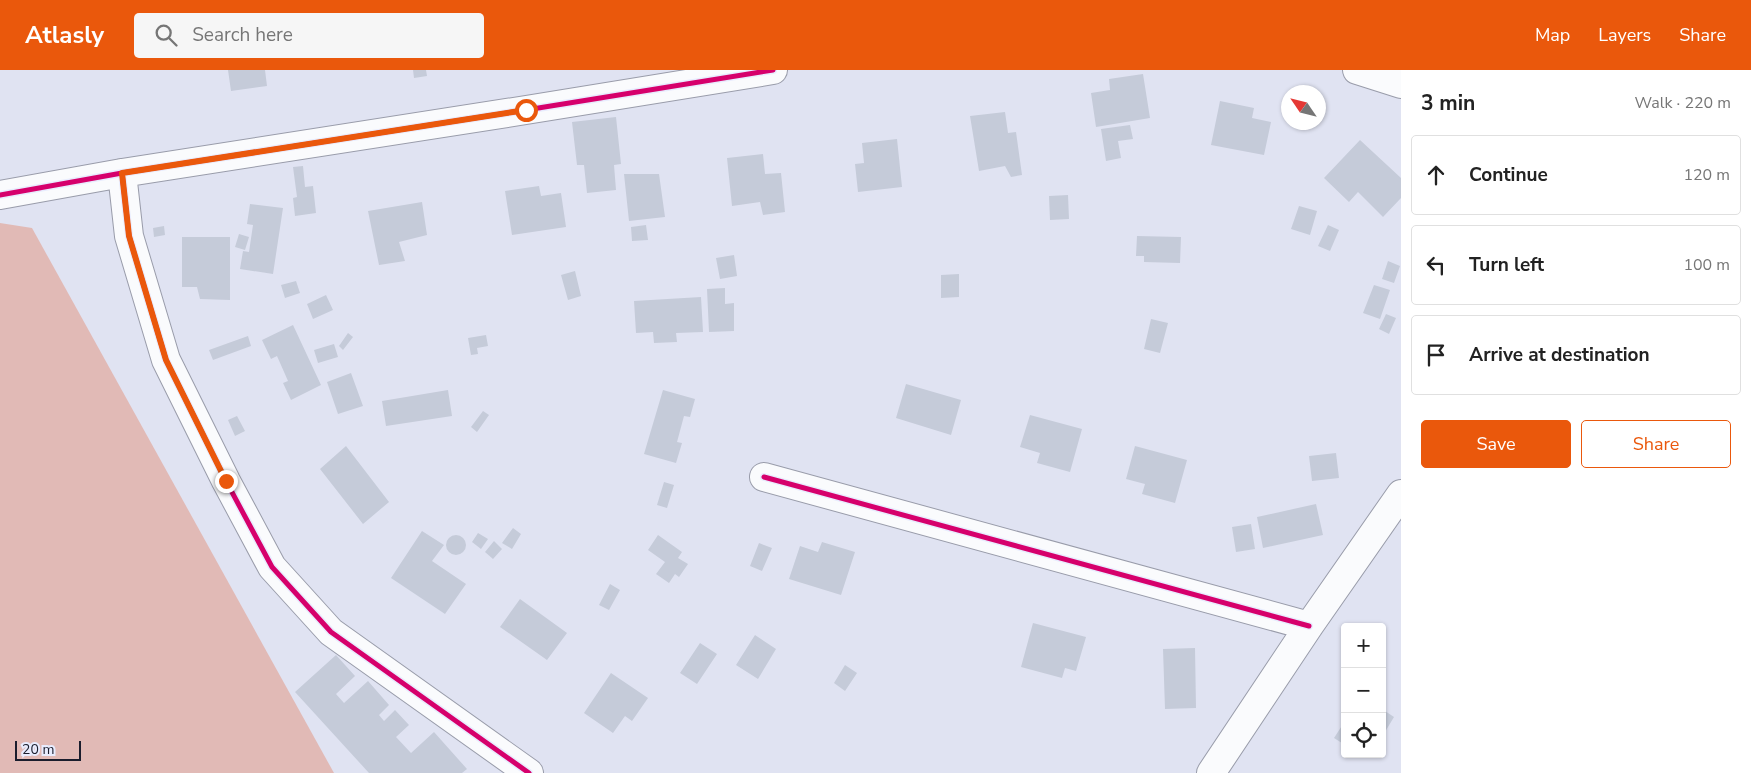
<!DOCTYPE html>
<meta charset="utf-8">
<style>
body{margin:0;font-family:"Nunito Sans",sans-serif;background:#f6f6f6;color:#222}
.controls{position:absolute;right:15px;bottom:15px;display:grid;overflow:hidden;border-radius:5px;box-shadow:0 1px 4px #0004}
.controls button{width:45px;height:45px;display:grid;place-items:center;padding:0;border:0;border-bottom:1px solid #e0e0e0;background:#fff;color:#222;font:25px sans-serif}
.compass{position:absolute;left:1281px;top:15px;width:45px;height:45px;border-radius:50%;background:#fff;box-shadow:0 1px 4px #0004;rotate:305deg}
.scale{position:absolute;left:15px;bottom:12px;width:66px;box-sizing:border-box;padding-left:5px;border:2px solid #1a1d2d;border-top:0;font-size:14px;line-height:18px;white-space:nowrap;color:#1a1d2d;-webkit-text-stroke:4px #e8ecfe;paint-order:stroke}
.stop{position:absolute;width:15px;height:15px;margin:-11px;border:4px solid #ea580c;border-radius:50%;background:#fff}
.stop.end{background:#ea580c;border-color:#fff;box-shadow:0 1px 5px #0008}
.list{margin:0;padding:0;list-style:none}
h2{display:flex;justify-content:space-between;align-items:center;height:65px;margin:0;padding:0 20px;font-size:21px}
h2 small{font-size:16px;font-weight:400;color:#767676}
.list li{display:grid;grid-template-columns:32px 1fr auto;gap:15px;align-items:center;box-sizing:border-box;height:80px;margin:0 10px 10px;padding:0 10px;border:1px solid #e0e0e0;border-radius:5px}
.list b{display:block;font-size:19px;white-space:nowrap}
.list em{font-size:16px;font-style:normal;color:#767676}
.actions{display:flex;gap:10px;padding:15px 20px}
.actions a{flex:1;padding:11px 0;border:1px solid #ea580c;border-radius:5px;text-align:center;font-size:18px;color:#ea580c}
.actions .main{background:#ea580c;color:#fff}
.icon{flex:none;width:28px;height:28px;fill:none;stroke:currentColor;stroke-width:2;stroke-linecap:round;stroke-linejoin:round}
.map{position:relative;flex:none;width:1401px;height:703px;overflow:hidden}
header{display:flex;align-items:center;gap:30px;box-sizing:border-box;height:70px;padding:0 25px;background:#ea580c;color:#fff}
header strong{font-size:24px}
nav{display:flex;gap:28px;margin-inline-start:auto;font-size:18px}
.search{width:350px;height:45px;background:#f6f6f6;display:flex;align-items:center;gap:12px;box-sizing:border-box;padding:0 18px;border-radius:5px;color:#767676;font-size:19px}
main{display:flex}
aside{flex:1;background:#fff}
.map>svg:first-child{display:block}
.green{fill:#e1bab6}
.building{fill:#c5cbd9}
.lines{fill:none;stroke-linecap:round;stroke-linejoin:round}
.minor-casing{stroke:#999caa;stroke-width:30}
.minor{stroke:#fafbfd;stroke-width:28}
.cycleway-casing{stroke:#e8ecfe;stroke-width:8}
.cycleway{stroke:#d6006c;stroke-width:5}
.route{stroke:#ea580c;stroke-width:6}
</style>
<header>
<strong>Atlasly</strong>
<div class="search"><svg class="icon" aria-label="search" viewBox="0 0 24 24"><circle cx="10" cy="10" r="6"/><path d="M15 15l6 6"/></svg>Search here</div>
<nav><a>Map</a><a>Layers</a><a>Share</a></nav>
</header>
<main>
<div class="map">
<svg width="1401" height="703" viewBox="0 0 1401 703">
<rect width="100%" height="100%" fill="#e0e3f2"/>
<!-- green -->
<path class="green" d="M0,153L32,158L334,703H0Z"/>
<!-- building -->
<path class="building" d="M228,0H265L267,16L231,21Z
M413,0H426L427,6L414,8Z
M1143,4L1150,48L1096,57L1091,23L1110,20L1109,9Z
M1220,31L1254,38L1252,48L1271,52L1264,85L1211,75Z
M1005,42L1008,63L1016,62L1022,105L1011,107L1005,96L979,101L970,46Z
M616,47L621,94L614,95L616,120L587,123L584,95H577L572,52Z
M1130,55L1133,69L1118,71L1121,88L1106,91L1101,59Z
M897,69L902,117L858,122L855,94L864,93L862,73Z
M1360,70L1401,108V128L1383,147L1358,122L1349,132L1324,108Z
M763,84L765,104L781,103L785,142L763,145L760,132L732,136L727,88Z
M303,96L305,117L313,116L316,143L295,146L293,128L297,127L293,97Z
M624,104H659L665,147L629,151Z
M539,116L541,126L561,123L566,157L512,165L505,121Z
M1068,125L1069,149L1050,150L1049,126Z
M422,132L427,165L399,172L405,191L379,195L368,141Z
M250,134L283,138L273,204L240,199L243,181L249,182L253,155L247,154Z
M1299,136L1317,141L1310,165L1291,159Z
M646,155L648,170L632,171L631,157Z
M1328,155L1339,160L1330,181L1318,176Z
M164,156L165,165L154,167L153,158Z
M239,164L249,167L245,180L235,177Z
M1137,166L1181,167L1180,193L1144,192V186H1136Z
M182,167H230V230L200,229L197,217H182Z
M734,185L737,206L720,209L716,188Z
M1388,191L1400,196L1394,213L1382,209Z
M575,201L581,226L568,230L561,205Z
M959,204V227L941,228V205Z
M296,211L300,223L285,228L281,215Z
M1374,215L1390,220L1380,249L1363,243Z
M725,218V234L734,233V261L709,262L707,219Z
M326,225L333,240L313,249L307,234Z
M701,227L703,262L676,263L677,272L654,273L653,262L636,263L634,231Z
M1386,244L1396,248L1389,264L1379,259Z
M1151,249L1168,253L1160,283L1144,279Z
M293,255L321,315L291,330L283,313L288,311L277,286L271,289L262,270Z
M348,263L353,267L343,280L339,276Z
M486,265L488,276L477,278L478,284L471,285L468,268Z
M248,266L251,276L213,290L209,280Z
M334,274L338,287L318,293L314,280Z
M351,303L363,336L338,344L327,312Z
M906,314L961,330L951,365L896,348Z
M448,320L452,346L386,356L382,331Z
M663,320L695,329L690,347L684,346L677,372L682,373L676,393L644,384Z
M483,341L489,345L477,362L471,357Z
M1030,345L1082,359L1070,402L1037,393L1040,383L1020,377Z
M237,346L245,361L235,366L228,350Z
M346,376L389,432L363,454L320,399Z
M1135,376L1187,390L1175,433L1142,424L1145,414L1126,409Z
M1336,383L1339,408L1312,411L1309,386Z
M664,412L674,415L667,438L657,435Z
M1316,434L1323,465L1263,478L1257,447Z
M1251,454L1255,479L1236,482L1232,457Z
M513,458L521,464L512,479L502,473Z
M422,461L444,475L432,491L466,514L445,544L391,508Z
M478,463L488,469L481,479L472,472Z
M446 475a10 10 0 1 1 20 0a10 10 0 1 1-20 0Z
M658,465L682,482L678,488L688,494L679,507L675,504L669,513L656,504L665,492L648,480Z
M494,471L502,479L493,489L485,482Z
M822,472L855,482L841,525L789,509L800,476L818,482Z
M759,473L772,478L762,501L750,496Z
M610,514L620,520L609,540L599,535Z
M520,529L567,563L547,590L500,557Z
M1033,553L1086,567L1076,601L1065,598L1062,608L1021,597Z
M755,565L776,579L758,609L736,595Z
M700,573L717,584L697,614L680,603Z
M1195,578L1196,638L1165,639L1163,579Z
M336,585L355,606L336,624L344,633L368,611L389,635L379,645L384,651L395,640L409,655L396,667L411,683L434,662L467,699L462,703H369L295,622Z
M845,595L857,603L845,621L834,613Z
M611,603L648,628L632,651L625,646L613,663L584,643Z
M1382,639L1394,647L1382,667Z
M1345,651V675L1334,668Z"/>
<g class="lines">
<defs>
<path id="minor" d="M1357,0L1401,14
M122,103L129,166L166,290L226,411L272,497L331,562L529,703
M0,125L122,103L526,40L773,0
M764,407L1309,556
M1211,703L1309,556L1401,424"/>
</defs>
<!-- minor casing -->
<use href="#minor" class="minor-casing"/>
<!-- minor -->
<use href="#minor" class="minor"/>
<defs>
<path id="cycleway" d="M122,103L129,166L166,290L226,411L272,497L331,562L529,703
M0,125L122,103L526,40L773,0
M764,407L1309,556"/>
</defs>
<!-- cycleway casing -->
<use href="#cycleway" class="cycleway-casing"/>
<!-- cycleway -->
<use href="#cycleway" class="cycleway"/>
</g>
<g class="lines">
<!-- route -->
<path class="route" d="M226,411L166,290L129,166L122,103L526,40"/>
</g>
</svg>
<div class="controls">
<button>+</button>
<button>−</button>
<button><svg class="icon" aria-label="locate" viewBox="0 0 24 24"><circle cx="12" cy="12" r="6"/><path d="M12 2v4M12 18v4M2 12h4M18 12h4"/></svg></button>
</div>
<svg class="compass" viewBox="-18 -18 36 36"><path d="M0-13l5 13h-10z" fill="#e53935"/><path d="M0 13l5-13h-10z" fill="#767676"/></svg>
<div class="scale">20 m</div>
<div class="stop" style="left:526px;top:40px"></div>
<div class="stop end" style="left:226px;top:411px"></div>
</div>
<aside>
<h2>3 min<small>Walk · 220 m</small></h2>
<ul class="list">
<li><svg class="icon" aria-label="ahead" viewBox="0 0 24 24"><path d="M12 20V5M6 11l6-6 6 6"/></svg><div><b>Continue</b></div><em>120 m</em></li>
<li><svg class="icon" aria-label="left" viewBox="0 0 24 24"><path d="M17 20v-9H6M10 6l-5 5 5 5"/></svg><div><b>Turn left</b></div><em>100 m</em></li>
<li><svg class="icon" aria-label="arrive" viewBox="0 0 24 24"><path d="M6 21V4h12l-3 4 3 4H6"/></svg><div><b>Arrive at destination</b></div></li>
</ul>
<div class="actions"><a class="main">Save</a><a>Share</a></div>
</aside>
</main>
